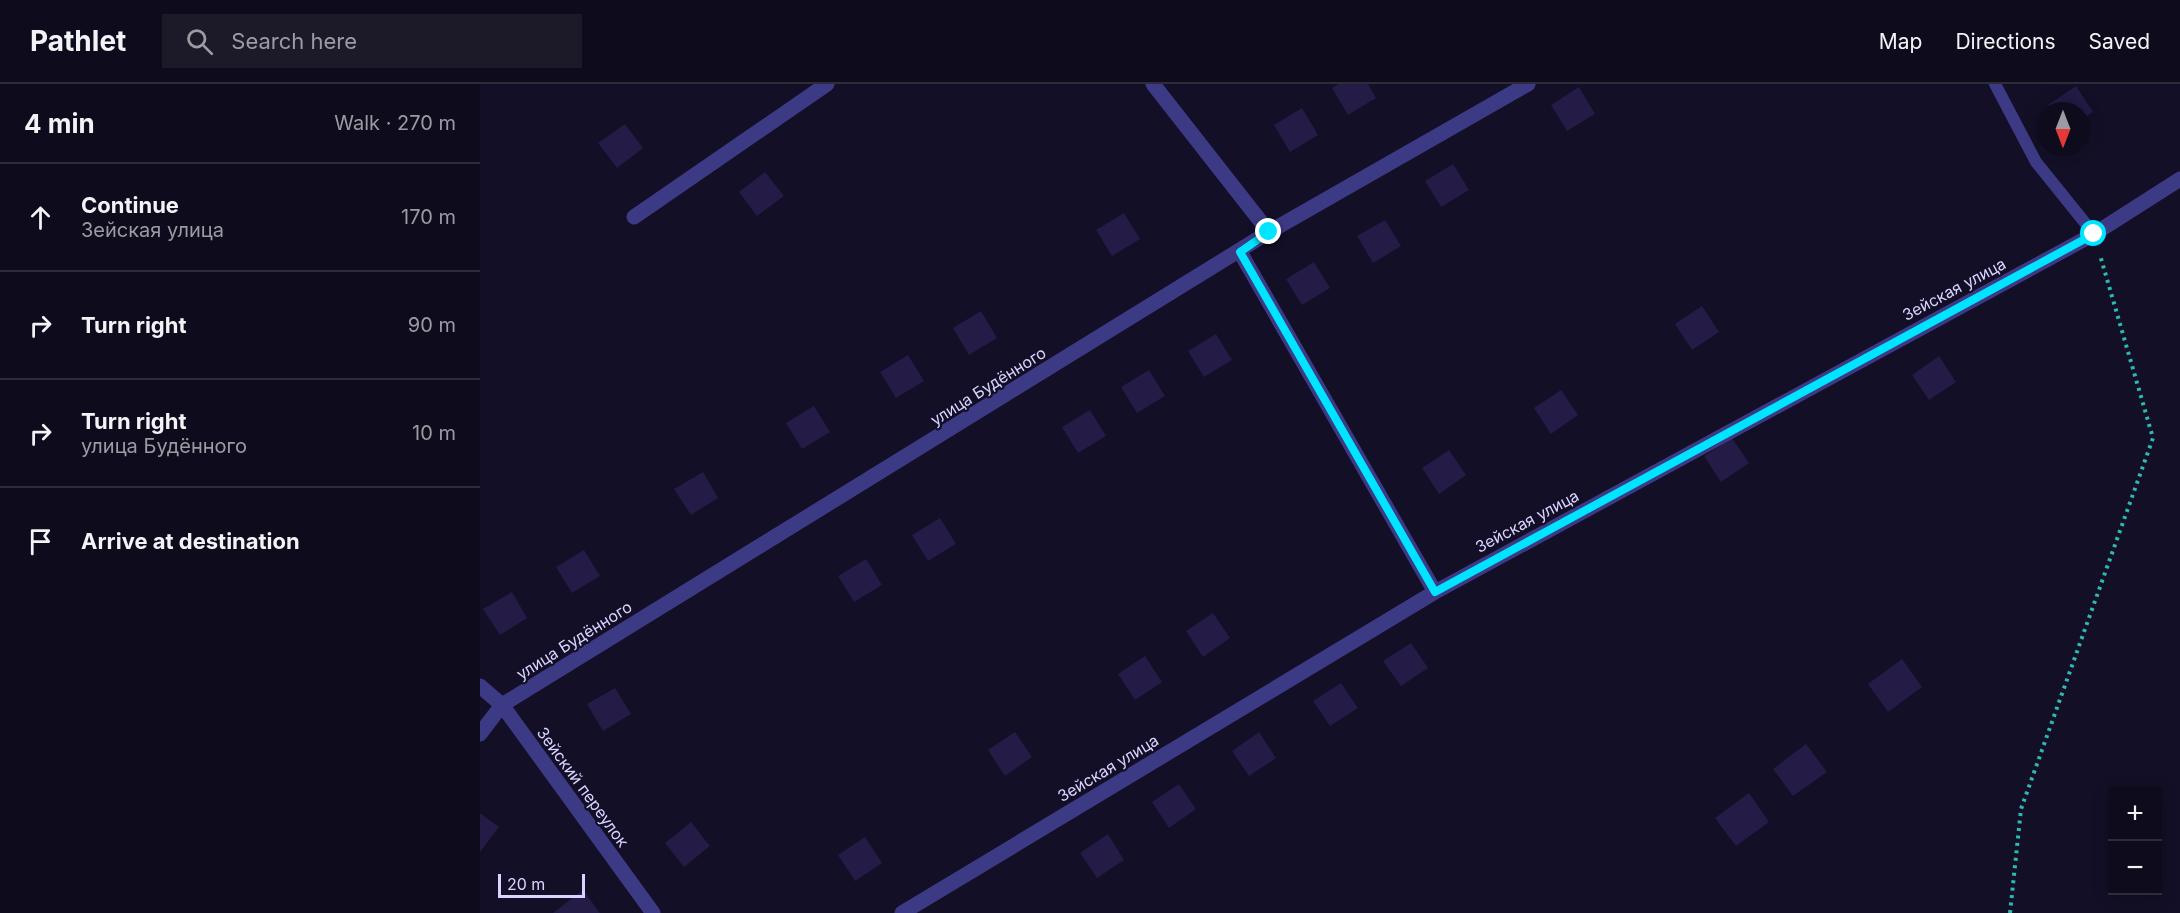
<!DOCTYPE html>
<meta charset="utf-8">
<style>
body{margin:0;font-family:Inter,sans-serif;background:#1c1929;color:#f1f3f6}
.controls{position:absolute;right:18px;bottom:18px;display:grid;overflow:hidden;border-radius:0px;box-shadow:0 3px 15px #0003}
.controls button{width:54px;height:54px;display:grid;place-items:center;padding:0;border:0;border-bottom:2px solid #2e2b3b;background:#0e0b1c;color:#f1f3f6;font:30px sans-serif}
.compass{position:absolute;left:1556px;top:18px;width:54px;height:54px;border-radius:50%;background:#0e0b1c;box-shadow:0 3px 15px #0003;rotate:180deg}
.scale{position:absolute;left:18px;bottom:15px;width:87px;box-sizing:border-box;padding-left:6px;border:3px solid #d9d4ff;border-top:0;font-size:16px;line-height:21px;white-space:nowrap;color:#d9d4ff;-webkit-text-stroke:4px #130f26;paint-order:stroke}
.stop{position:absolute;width:18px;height:18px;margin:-14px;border:4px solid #00e5ff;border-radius:50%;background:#fff}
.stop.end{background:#00e5ff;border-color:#fff;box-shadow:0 2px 6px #0008}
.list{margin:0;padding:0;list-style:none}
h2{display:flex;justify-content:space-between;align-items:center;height:78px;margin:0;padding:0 24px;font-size:26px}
h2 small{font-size:20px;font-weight:400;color:#9b9ba3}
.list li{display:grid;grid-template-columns:39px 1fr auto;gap:18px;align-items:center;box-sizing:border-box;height:108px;padding:0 24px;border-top:2px solid #2e2b3b}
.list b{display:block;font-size:22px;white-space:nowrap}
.list p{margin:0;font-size:20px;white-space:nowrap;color:#9b9ba3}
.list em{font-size:20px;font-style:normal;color:#9b9ba3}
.icon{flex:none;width:33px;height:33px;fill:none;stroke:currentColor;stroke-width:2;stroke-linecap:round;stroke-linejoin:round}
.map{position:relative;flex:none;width:1700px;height:829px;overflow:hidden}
header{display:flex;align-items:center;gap:36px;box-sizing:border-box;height:84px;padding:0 30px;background:#0e0b1c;border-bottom:2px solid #2e2b3b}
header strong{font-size:28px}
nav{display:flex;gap:33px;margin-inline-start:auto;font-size:21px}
.search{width:420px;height:54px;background:#1c1929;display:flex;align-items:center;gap:15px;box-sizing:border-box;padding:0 21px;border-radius:0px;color:#9b9ba3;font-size:22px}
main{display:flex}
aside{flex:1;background:#0e0b1c}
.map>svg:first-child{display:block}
.building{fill:#241b47}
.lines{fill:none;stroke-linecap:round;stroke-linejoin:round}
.path{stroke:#2fb8b0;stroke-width:4;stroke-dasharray:3 4.5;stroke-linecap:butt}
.service{stroke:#3d3a85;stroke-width:12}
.minor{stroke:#3d3a85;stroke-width:15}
.route{stroke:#00e5ff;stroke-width:8}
.labels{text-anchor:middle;stroke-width:4.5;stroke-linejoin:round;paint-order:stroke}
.street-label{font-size:16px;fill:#d9d4ff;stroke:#130f26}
</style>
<header>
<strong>Pathlet</strong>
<div class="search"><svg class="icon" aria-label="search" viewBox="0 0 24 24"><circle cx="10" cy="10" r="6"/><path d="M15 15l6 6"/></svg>Search here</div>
<nav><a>Map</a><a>Directions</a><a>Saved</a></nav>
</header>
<main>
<aside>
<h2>4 min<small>Walk · 270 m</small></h2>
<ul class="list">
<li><svg class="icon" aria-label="ahead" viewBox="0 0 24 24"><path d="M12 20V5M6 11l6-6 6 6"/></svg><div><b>Continue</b><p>Зейская улица</p></div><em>170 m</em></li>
<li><svg class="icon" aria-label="right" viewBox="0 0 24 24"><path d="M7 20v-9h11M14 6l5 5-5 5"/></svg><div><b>Turn right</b></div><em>90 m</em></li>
<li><svg class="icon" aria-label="right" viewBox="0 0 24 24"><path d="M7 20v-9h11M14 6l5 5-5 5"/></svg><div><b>Turn right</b><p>улица Будённого</p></div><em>10 m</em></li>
<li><svg class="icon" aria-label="arrive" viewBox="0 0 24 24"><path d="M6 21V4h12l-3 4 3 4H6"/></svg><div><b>Arrive at destination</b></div></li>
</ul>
</aside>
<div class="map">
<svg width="1700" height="829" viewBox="0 0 1700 829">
<rect width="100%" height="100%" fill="#130f26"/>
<!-- building -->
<path class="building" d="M859,0H888L896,14L868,31L852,4Z
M1596,2L1613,28L1601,36V27H1573L1568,21Z
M1099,3L1115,30L1087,47L1071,21Z
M822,24L838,51L810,68L794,41Z
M145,40L163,64L137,84L118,59Z
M973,80L989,106L961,123L945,97Z
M285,88L304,112L277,132L259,108Z
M644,129L660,155L632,172L616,146Z
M905,136L921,162L893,179L877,152Z
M834,178L850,204L822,221L806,195Z
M1222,222L1239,248L1212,266L1195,240Z
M501,227L517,254L489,271L473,244Z
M736,250L752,276L724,293L708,267Z
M428,271L444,297L416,314L400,288Z
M1459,272L1476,298L1449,316L1432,291Z
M669,286L685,312L657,329L641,303Z
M1081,306L1098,331L1071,350L1054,324Z
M334,322L350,348L322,365L306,339Z
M610,326L626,352L598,369L582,343Z
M1252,354L1269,379L1241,398L1224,372Z
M969,366L986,391L959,410L942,384Z
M223,388L238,414L211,431L194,405Z
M460,434L476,460L448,477L432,451Z
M104,466L120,492L92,509L76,483Z
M386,475L402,501L374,518L358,492Z
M32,508L47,534L20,551L3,525Z
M733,529L750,554L723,573L706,547Z
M931,559L948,584L921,602L903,577Z
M665,572L682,598L655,616L638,590Z
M1422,575L1442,603L1408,628L1388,600Z
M861,599L878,624L850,642L833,617Z
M135,604L151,630L123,647L107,620Z
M535,648L552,673L525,692L508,666Z
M779,648L796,674L769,692L752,667Z
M1326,660L1347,688L1313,712L1293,685Z
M699,700L716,725L689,744L672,718Z
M1269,709L1289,738L1256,762L1235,734Z
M0,729L19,743L0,768Z
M211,738L230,762L204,783L185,759Z
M628,750L644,776L617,794L600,769Z
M385,753L402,779L375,797L358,771Z
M103,806L120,829H73Z"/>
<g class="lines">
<!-- path -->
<path class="path" d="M1530,829L1541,725L1673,354L1620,171"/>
<!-- service -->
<path class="service" d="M1515,0L1556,78L1614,150"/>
<!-- minor -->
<path class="minor" d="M673,0L789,148
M154,133L347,0
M760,168L955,508
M0,602L22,621L173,829
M0,650L22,621L789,148L1048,0
M422,829L955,508L1614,150L1700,95"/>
</g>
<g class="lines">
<!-- route -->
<path class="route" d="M789,148L760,168L955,508L1614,150"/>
</g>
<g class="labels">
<!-- street labels -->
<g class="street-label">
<text transform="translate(1474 205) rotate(-28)" y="6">Зейская улица</text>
<text transform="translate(508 302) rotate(-32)" y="6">улица Будённого</text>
<text transform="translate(1047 437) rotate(-28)" y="6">Зейская улица</text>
<text transform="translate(94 556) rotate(-32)" y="6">улица Будённого</text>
<text transform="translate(628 684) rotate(-31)" y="6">Зейская улица</text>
<text transform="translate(103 703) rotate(54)" y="6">Зейский переулок</text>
</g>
</g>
</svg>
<div class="controls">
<button>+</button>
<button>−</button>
</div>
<svg class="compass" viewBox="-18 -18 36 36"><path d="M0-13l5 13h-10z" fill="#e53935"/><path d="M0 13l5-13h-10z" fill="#9b9ba3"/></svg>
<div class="scale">20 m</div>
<div class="stop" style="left:1614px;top:150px"></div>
<div class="stop end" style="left:789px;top:148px"></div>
</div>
</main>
